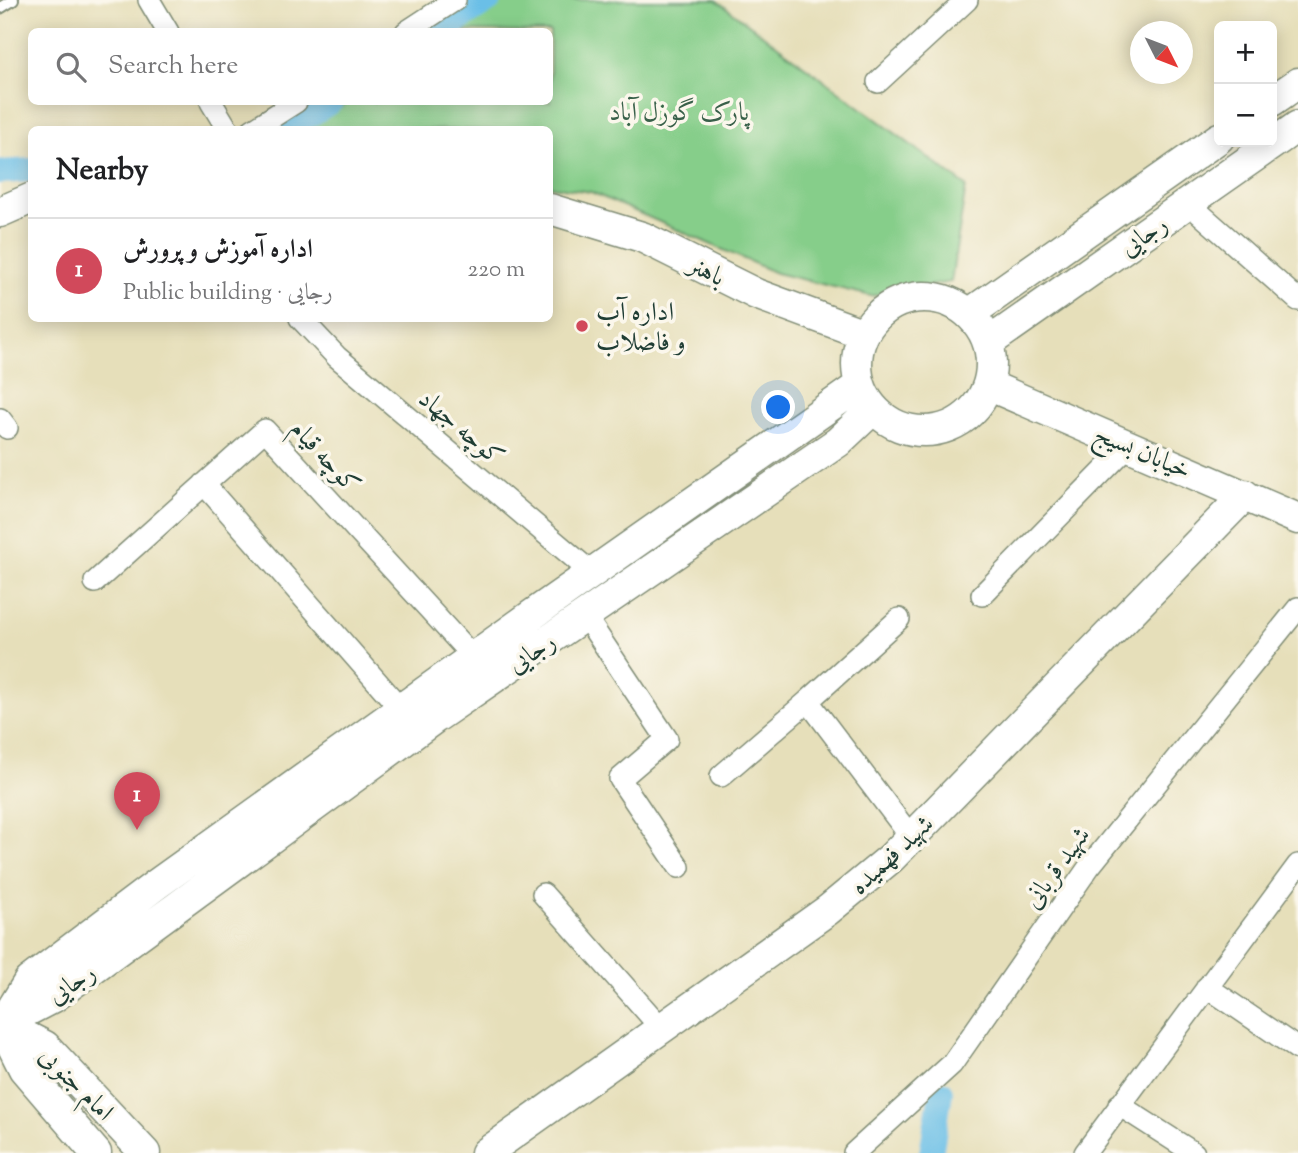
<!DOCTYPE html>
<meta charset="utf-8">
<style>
body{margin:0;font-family:"Sorts Mill Goudy",Amiri,serif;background:#f6f6f6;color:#202124}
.controls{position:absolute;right:21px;top:21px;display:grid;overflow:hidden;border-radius:10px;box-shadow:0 4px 18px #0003}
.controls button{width:63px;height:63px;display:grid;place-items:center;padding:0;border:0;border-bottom:2px solid #e0e0e0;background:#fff;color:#202124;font:35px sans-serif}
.compass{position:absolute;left:1130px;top:21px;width:63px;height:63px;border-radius:50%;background:#fff;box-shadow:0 4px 18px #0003;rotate:132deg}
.you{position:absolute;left:779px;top:408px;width:24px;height:24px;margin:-18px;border:5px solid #fff;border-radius:50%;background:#1a73e8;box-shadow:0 0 0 10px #1a73e833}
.badge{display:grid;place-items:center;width:46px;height:46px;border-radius:50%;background:#d1495b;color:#fff;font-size:23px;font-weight:700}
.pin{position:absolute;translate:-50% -58px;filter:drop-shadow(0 2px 4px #0008)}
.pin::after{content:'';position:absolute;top:37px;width:24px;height:21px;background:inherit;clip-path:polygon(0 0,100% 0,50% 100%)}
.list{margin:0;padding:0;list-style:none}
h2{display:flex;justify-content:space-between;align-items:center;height:91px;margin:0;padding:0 28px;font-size:30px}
h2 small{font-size:23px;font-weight:400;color:#757577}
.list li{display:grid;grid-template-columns:46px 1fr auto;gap:21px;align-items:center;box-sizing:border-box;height:105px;padding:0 28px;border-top:2px solid #e0e0e0}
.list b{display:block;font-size:26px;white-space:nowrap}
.list p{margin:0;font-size:23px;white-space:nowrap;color:#757577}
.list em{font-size:23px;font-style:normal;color:#757577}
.icon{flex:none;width:38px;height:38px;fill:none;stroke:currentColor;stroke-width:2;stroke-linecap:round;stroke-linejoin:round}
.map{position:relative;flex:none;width:1298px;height:1153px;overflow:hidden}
.search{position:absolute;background:#fff;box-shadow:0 4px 18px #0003;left:28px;top:28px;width:525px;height:77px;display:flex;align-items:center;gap:18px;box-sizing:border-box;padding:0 24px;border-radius:10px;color:#757577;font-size:26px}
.panel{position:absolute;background:#fff;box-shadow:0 4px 18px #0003;left:28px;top:126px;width:525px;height:196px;border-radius:10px}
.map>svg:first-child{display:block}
.green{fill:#86ce8a;stroke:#52865f;stroke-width:2}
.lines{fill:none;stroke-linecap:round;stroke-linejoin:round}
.canal{stroke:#6bbfe7;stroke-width:24}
.lane-casing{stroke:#828e77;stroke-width:14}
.street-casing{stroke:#828e77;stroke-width:24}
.secondary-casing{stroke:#828e77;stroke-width:33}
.lane{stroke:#fff;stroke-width:10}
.street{stroke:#fff;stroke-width:21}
.secondary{stroke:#fff;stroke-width:30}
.poi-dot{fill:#d1495b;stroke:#fbf7ec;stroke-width:2.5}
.labels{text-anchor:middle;stroke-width:7;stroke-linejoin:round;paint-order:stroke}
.park-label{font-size:26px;fill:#39614a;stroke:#fbf7ec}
.street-label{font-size:26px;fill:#1f3d34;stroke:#fbf7ec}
.poi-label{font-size:26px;fill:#1f3d34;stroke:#fbf7ec;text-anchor:start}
</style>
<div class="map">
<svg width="1298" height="1153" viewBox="0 0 1298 1153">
<rect width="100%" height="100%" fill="#fbf7ec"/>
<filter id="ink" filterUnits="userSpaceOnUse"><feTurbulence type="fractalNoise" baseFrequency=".0143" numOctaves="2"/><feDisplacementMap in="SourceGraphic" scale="14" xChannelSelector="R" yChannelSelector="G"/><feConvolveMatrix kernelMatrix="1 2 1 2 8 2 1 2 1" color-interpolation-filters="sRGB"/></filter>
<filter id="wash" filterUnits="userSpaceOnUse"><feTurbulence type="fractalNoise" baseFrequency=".00686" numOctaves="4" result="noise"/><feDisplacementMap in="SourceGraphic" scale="28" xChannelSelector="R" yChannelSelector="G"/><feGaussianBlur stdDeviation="1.57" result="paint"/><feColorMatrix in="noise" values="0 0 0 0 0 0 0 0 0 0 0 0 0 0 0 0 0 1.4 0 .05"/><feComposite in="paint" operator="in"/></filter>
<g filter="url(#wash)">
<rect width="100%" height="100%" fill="#e6dfba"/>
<!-- green -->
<path class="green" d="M497,0H716L966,186L951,282L871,296L776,273L591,192L550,186V130L308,129L349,102H550V32L451,31Z"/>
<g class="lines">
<!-- canal -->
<path class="canal" d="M441,32L490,0
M287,130L331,102
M0,172L32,170
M931,1153L941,1092"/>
</g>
</g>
<g filter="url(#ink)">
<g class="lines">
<defs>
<path id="lane" d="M0,8L13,0"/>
<path id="street" d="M149,0L168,32
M406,32L455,0
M878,82L967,0
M211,102L228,130
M252,130L296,102
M1188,203L1298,300
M300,318L337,357L592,573
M0,419L7,428
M204,484L400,708
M95,582L265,430L473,657
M982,595L1129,445
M585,616L667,739L620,779L679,867
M808,701L899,619
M721,776L808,701L911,837
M543,894L662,1029
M1207,987L1298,1049
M1119,1105L1194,1153
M854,1153L952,1064L1089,867L1298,608
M1085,1153L1298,865"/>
<path id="secondary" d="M1272,101L1298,83
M550,209L642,237L756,294L864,334
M0,212L32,198
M857 364a67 67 0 1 1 134 0a67 67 0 1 1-134 0Z
M969,314L1219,138
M988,343L1298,126
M988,385L1298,519
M0,1023L45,1046L145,1153
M2,1024L54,997L435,718L838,442L873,409
M2,1025L29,981L157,884L532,615L860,385
M2,1025L24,1069L96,1153
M486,1153L828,910L891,858L1245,495"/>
</defs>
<!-- lane casing -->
<use href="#lane" class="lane-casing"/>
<!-- street casing -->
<use href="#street" class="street-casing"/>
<!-- secondary casing -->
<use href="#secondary" class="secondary-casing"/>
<!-- lane -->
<use href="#lane" class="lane"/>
<!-- street -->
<use href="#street" class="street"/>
<!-- secondary -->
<use href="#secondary" class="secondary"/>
</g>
</g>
<!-- markers -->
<circle class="poi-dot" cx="582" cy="326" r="7"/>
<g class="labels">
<!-- park labels -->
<g class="park-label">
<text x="679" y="120">پارک گوزل آباد</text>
</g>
<!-- street labels -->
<g class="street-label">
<text transform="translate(1143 235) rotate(-35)" y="9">رجایی</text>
<text transform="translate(707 270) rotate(26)" y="9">باهنر</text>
<text transform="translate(462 427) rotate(40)" y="9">کوچه جهاد</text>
<text transform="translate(1143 451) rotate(23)" y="9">خیابان بسیج</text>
<text transform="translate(326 456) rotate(47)" y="9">کوچه قیام</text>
<text transform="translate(531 652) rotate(-34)" y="9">رجایی</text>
<text transform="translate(891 854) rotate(-43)" y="9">شهید فهمیده</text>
<text transform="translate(1056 867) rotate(-54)" y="9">شهید قربانی</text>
<text transform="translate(71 983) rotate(-34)" y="9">رجایی</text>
<text transform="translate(77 1083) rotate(45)" y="9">امام جنوبی</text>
</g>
<!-- poi labels -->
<g class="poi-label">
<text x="596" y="320">اداره آب<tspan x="596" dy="30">و فاضلاب</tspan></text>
</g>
</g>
</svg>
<div class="controls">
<button>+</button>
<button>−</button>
</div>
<svg class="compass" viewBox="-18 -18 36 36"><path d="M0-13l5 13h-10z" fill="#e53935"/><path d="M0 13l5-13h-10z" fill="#757577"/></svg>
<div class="you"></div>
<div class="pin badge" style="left:137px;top:830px">1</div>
<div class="search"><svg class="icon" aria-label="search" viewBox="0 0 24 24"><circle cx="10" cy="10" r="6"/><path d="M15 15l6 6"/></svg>Search here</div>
<section class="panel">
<h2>Nearby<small></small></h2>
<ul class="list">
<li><span class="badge">1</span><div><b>اداره آموزش و پرورش</b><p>Public building · رجایی</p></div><em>220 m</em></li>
</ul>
</section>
</div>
